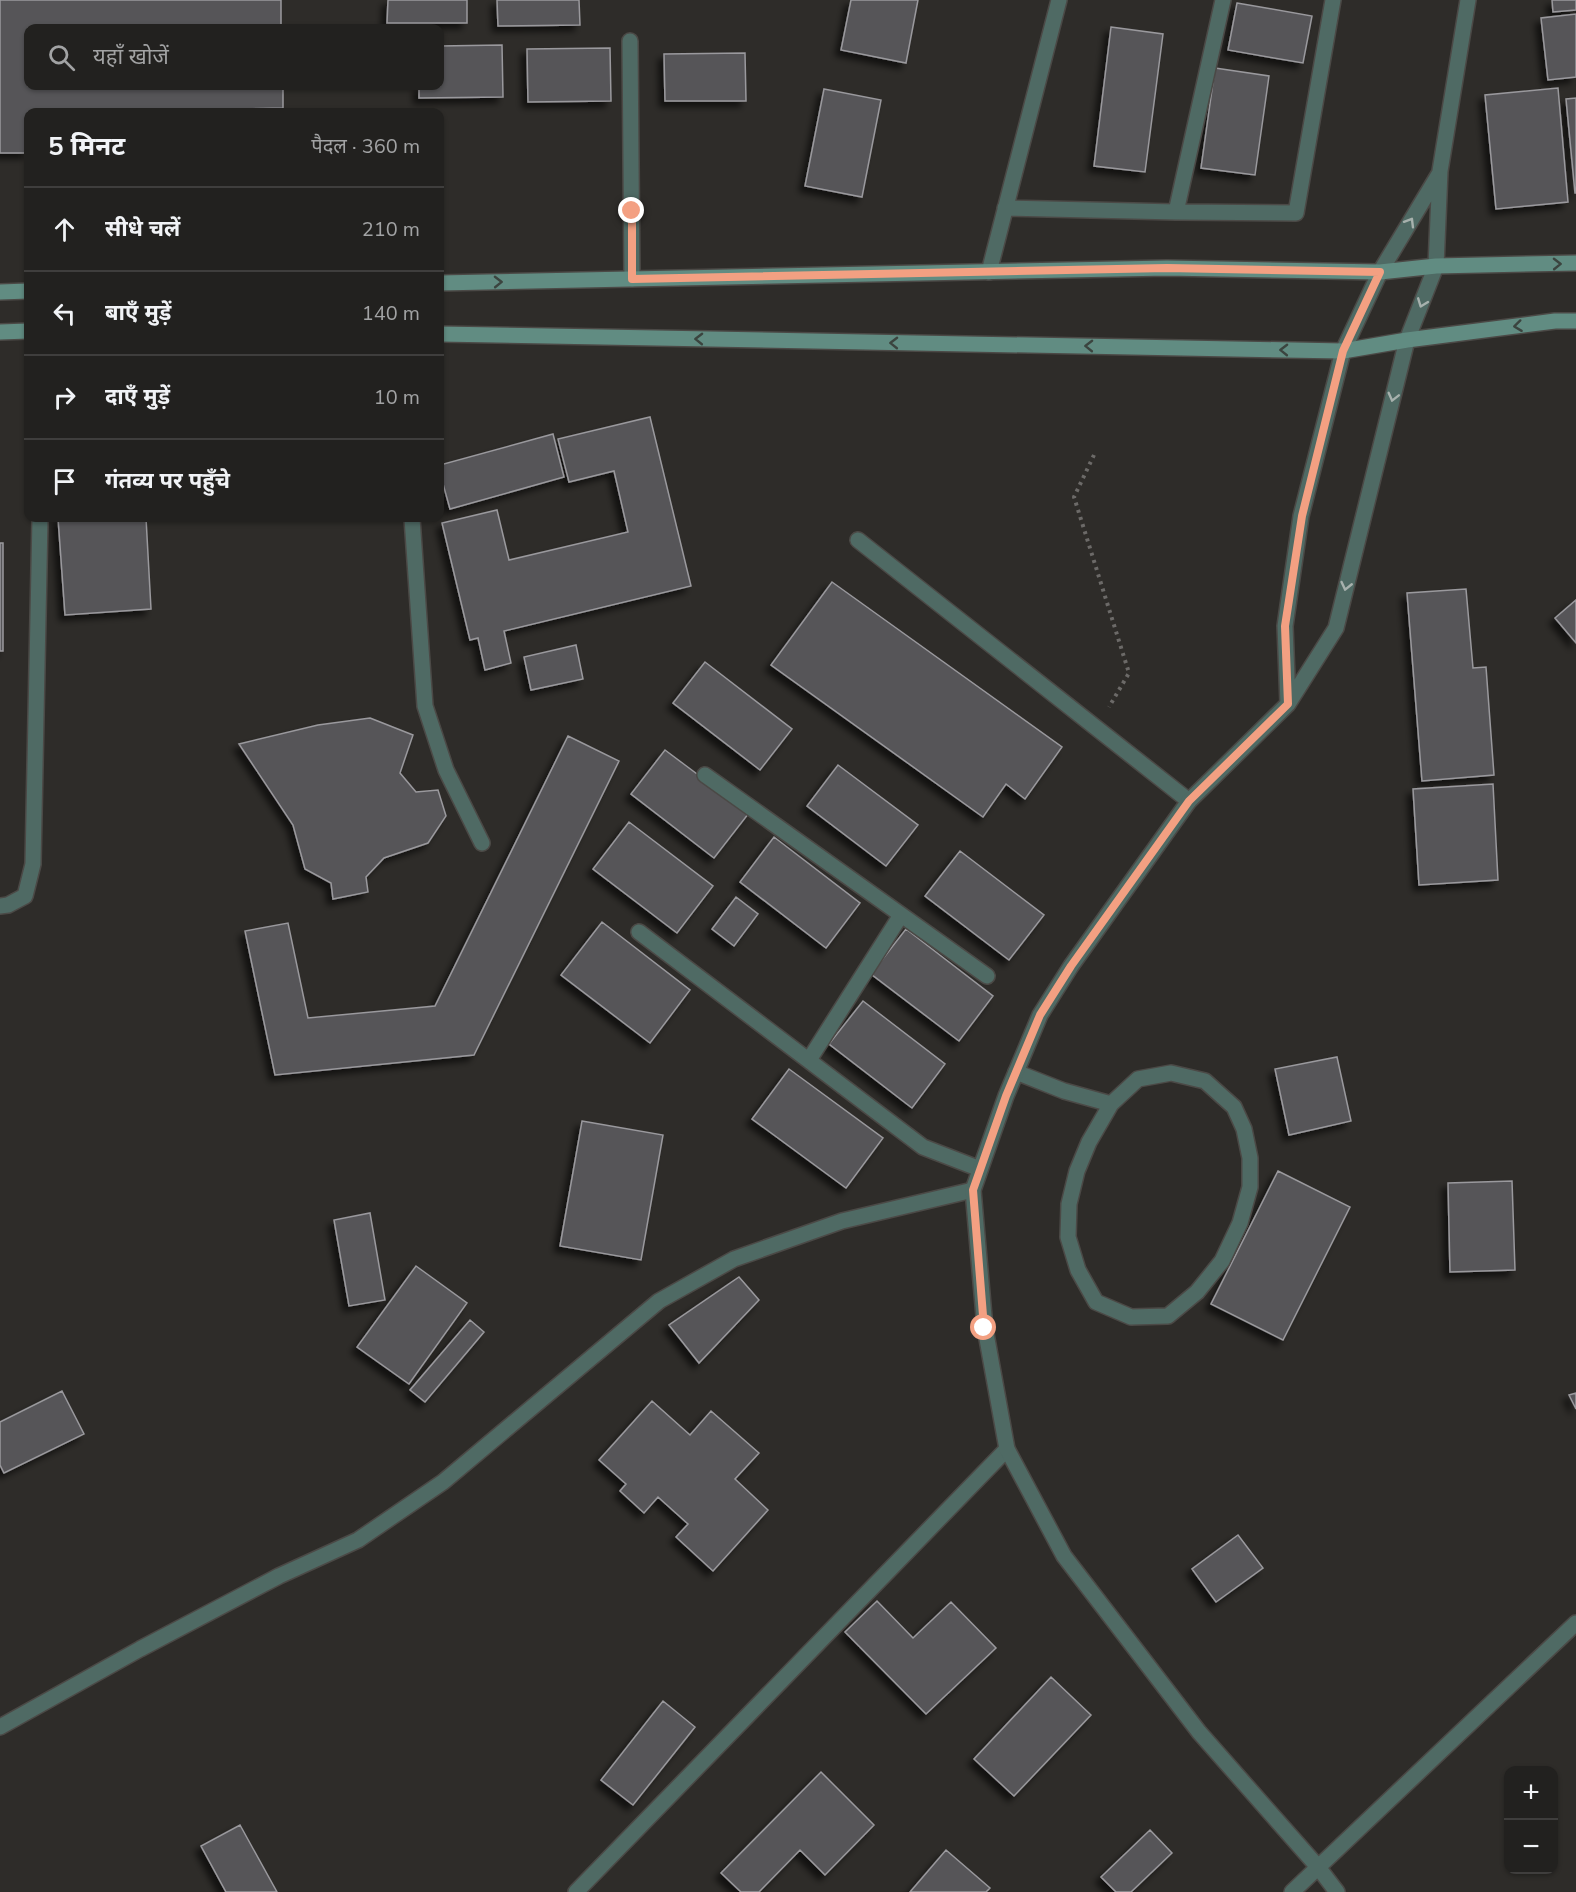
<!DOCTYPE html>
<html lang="hi">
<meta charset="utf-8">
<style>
body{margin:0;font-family:"Nunito Sans","Noto Sans Devanagari",sans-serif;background:#2a2928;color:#f1f3f6}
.controls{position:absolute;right:18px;bottom:18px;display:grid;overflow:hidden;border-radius:12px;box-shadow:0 2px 4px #0004}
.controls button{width:54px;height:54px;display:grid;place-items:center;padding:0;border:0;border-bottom:2px solid #3f3e3d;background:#22211f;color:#f1f3f6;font:30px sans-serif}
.stop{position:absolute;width:18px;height:18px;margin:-14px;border:4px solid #f3a082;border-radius:50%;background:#fff}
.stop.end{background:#f3a082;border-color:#fff;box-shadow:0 2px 6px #0008}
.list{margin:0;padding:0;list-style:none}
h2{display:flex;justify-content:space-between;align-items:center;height:78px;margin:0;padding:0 24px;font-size:26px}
h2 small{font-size:20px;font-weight:400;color:#a2a3a4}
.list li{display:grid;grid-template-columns:39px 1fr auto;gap:18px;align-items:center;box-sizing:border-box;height:84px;padding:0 24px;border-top:2px solid #3f3e3d}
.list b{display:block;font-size:22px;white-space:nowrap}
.list em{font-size:20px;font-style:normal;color:#a2a3a4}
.icon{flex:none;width:33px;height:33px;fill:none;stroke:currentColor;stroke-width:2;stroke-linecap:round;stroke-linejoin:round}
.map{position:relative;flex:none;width:1576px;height:1892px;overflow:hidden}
.search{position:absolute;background:#22211f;box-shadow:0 2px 4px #0004;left:24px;top:24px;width:420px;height:66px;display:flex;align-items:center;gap:15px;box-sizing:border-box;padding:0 21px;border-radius:12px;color:#a2a3a4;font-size:22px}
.panel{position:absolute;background:#22211f;box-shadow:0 2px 4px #0004;left:24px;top:108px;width:420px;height:414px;border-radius:12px}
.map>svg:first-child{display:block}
.building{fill:#565559;stroke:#9a999d;stroke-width:1.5;filter:url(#shadow)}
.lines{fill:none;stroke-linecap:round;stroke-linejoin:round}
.service-casing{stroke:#4b4946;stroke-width:18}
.minor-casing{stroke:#4b4946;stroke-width:18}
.tertiary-casing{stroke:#4b4946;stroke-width:18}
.secondary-casing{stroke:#4b4946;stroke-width:18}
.path{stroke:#6c6a68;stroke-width:4;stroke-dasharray:3 4.5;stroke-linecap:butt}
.service{stroke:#4f6a64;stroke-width:15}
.minor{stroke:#4f6a64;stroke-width:15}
.tertiary{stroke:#4f6a64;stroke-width:15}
.secondary{stroke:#618c82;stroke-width:15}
.oneway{stroke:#a7b1ad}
.oneway2{stroke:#3b443f}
.route{stroke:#f3a082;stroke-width:8}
</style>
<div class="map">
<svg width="1576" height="1892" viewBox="0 0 1576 1892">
<defs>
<filter id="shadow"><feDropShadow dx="-5.5" dy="5.5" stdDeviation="3" flood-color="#0009"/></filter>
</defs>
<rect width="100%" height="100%" fill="#2e2c29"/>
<!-- building -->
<path class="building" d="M0,0H281V28H28V86H283V108L125,112H28V153H0Z
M388,0H467V23H387Z
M497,0H579L580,25L498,26Z
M851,0H918L906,63L841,50Z
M1552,0H1576V10L1553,12Z
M1237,3L1312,16L1303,63L1228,50Z
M1576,14V77L1548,80L1541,18Z
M1111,27L1163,34L1145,172L1094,166Z
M502,45L503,97L419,98V86H440V46Z
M610,48L611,101L528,102L527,49Z
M745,53L746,101H665L664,54Z
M1215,68L1269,76L1255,175L1201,168Z
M1558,88L1568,202L1496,209L1485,95Z
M824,89L881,100L862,197L805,186Z
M1576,98V193H1575L1566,99Z
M650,417L691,586L504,631L511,663L485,670L478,638L470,640L442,523L497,510L509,560L628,532L614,471L569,482L558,439Z
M553,434L564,477L450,509L440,473V465Z
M58,518H146L151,609L65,615Z
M0,543H3V651H0Z
M832,582L1062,747L1025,799L1006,784L983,817L771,665Z
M1466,589L1473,668L1486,667L1494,775L1422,781L1407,593Z
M1576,600V643L1555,618Z
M576,645L583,679L531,690L524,657Z
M705,662L792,729L760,770L673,703Z
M370,718L413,735L400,773L416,792L438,790L446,816L428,843L384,858L366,877L368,892L333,899L331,883L305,869L293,825L239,744L318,725Z
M568,736L619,761L474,1055L275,1075L245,931L288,923L308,1018L435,1006Z
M665,750L749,813L714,858L631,794Z
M838,765L918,825L886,866L807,806Z
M1493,784L1498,880L1419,885L1413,789Z
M629,822L713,886L677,933L593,869Z
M774,837L860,903L826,948L740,882Z
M960,851L1044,915L1009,960L925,896Z
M736,897L758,914L734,946L712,929Z
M602,922L690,990L650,1043L561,975Z
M906,929L993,996L959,1041L871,974Z
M863,1001L945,1064L912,1108L829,1044Z
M1337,1057L1351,1121L1289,1135L1275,1069Z
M789,1069L883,1138L846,1188L752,1119Z
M582,1121L663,1135L641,1260L560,1246Z
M1278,1171L1350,1207L1283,1340L1211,1304Z
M1512,1181L1515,1270L1450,1272L1448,1183Z
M370,1213L385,1300L349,1306L334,1220Z
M416,1266L467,1303L409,1384L357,1347Z
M739,1277L759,1300L699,1363L669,1325Z
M470,1320L484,1332L425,1402L410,1390Z
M62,1391L84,1434L4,1473L0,1465V1422Z
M1576,1393V1409L1569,1395Z
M652,1401L690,1435L711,1411L759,1453L735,1479L768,1510L713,1571L676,1537L688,1524L658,1497L644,1513L620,1491L626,1484L599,1460Z
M1238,1535L1263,1568L1216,1602L1192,1569Z
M877,1601L913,1638L951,1602L996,1648L926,1714L845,1632Z
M1051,1677L1091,1715L1014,1796L974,1759Z
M663,1701L695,1727L633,1805L601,1780Z
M821,1772L874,1825L825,1875L800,1850L759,1892H741L721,1873Z
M240,1825L277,1892H226L201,1846Z
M1150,1830L1172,1853L1131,1892H1116L1101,1877Z
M946,1850L990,1888L986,1892H910Z"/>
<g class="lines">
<defs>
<path id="service" d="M630,41L632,279
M1005,208L1176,212L1223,0
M1176,212L1296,213L1333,0
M989,272L1059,0
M412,518L425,706L446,770L482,843
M858,540L1189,801
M0,906L8,905L25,896L33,864L40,518
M1016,1072L1064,1091L1111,1104
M1171,1073L1205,1081L1234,1107L1244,1129L1250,1158V1187L1240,1223L1222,1261L1197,1292L1168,1316L1131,1317L1096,1302L1078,1270L1068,1237L1069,1204L1077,1171L1089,1142L1111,1104L1138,1079Z"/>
<path id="minor" d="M705,775L987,976
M639,932L923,1147L980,1169
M809,1060L901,915
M0,1727L140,1649L279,1576L358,1540L443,1482L659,1301L734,1259L842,1221L973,1190
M576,1892L1007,1449"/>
<path id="tertiary" d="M1288,704L1285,626L1301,516L1343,351L1380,272L1439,174
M1292,1892L1576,1623
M1337,1892L1318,1867L1199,1732L1064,1556L1007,1449L985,1328L973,1190L1006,1096L1040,1015L1071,966L1189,801L1288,704L1336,628L1407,340L1436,266L1440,171L1468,0"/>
<path id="secondary" d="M440,283L1167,268L1380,272L1436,266L1576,263
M0,292L28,291
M0,332L28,331
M440,334L1343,351L1407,340L1555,321H1576"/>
</defs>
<!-- service casing -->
<use href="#service" class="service-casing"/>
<!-- minor casing -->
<use href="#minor" class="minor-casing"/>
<!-- tertiary casing -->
<use href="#tertiary" class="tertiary-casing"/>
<!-- secondary casing -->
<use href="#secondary" class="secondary-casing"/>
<!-- path -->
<path class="path" d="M1094,455L1074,497L1129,673L1109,707"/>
<!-- service -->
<use href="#service" class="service"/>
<!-- minor -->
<use href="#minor" class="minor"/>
<!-- tertiary -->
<use href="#tertiary" class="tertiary"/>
<!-- secondary -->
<use href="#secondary" class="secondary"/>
</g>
<!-- one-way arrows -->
<defs><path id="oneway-chevron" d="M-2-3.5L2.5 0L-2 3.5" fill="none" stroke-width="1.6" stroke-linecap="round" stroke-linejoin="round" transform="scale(1.5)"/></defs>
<g class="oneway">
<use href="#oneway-chevron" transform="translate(1410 222) rotate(-59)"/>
<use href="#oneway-chevron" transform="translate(1422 303) rotate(111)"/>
<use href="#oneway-chevron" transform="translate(1393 397) rotate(104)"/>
<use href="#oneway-chevron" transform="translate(1346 586) rotate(103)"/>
</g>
<g class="oneway2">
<use href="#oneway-chevron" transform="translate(1557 264) rotate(-1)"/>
<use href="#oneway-chevron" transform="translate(498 282) rotate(-1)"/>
<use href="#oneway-chevron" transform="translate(1518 326) rotate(173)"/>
<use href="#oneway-chevron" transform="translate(699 339) rotate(-179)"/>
<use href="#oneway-chevron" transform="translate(894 343) rotate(-179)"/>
<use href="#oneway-chevron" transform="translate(1089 346) rotate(-179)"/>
<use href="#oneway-chevron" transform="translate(1284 350) rotate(-179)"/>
</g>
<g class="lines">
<!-- route -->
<path class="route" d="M632,211V279L1167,268L1380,272L1343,351L1302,516L1285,626L1288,704L1189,801L1071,966L1040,1015L1006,1096L973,1190L984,1328"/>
</g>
</svg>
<div class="controls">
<button>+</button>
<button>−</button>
</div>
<div class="stop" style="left:984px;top:1328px"></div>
<div class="stop end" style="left:632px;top:211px"></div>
<div class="search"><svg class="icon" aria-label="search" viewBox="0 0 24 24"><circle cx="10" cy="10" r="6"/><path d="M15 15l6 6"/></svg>यहाँ खोजें</div>
<section class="panel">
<h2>5 मिनट<small>पैदल · 360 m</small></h2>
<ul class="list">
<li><svg class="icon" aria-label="ahead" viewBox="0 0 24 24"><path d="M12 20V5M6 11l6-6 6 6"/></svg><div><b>सीधे चलें</b></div><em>210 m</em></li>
<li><svg class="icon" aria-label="left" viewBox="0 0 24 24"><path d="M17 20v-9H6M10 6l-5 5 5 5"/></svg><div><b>बाएँ मुड़ें</b></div><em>140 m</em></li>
<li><svg class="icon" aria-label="right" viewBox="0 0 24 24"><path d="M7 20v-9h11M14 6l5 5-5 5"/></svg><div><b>दाएँ मुड़ें</b></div><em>10 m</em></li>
<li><svg class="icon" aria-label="arrive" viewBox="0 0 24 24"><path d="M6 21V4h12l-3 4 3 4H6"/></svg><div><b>गंतव्य पर पहुँचे</b></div></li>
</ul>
</section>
</div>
